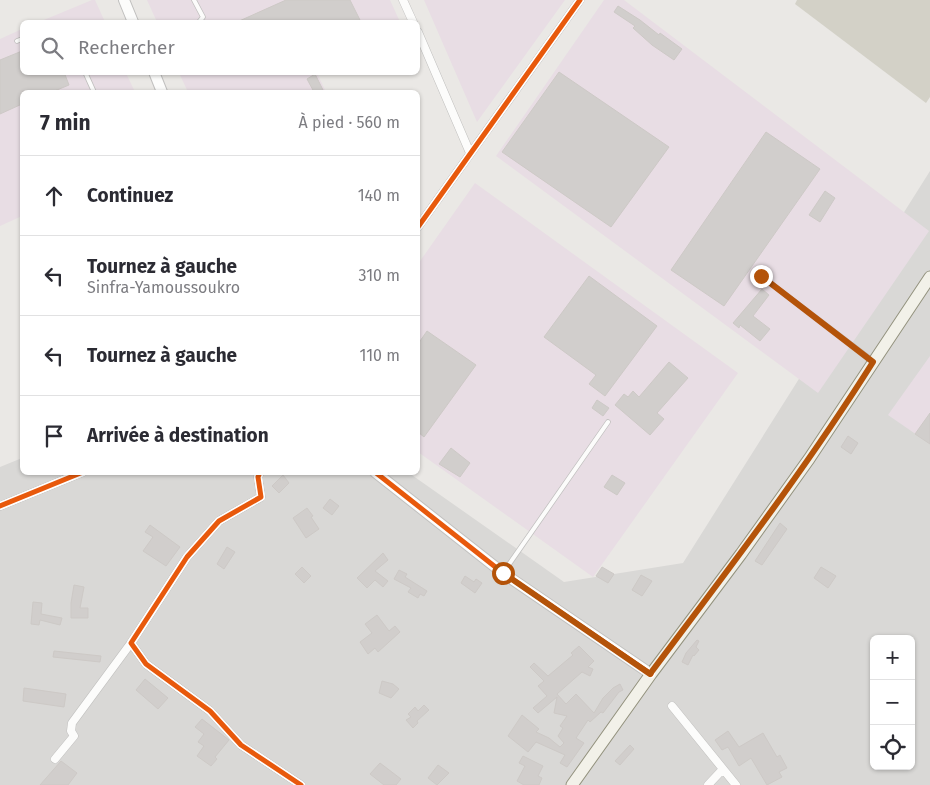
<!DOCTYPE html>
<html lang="fr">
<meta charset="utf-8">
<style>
body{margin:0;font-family:"Fira Sans",sans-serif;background:#f2f2f3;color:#2b2b33}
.controls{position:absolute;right:15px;bottom:15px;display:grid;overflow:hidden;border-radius:8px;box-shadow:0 1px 4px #0004}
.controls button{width:45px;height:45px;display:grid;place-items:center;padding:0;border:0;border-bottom:1px solid #e1e1e2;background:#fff;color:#2b2b33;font:25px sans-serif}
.stop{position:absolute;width:15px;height:15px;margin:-11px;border:4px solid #b45309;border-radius:50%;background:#fff}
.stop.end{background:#b45309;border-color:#fff;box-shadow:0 1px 5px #0008}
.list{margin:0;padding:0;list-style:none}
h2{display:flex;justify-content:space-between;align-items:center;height:65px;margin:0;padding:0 20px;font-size:21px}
h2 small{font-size:16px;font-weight:400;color:#7c7c81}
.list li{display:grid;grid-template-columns:32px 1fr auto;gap:15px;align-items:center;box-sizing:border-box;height:80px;padding:0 20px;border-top:1px solid #e1e1e2}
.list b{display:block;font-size:19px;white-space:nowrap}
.list p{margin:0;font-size:16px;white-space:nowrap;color:#7c7c81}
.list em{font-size:16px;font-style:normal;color:#7c7c81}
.icon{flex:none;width:28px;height:28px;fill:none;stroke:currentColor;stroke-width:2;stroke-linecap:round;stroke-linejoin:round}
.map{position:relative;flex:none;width:930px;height:785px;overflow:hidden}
.search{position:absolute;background:#fff;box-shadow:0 1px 4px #0004;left:20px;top:20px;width:400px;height:55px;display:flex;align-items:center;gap:12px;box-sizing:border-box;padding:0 18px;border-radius:8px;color:#7c7c81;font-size:19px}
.panel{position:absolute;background:#fff;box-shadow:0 1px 4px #0004;left:20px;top:90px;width:400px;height:385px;border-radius:8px}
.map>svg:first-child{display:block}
.residential{fill:#d9d8d6;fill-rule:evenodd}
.industrial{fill:#e8dde4}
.construction{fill:#d3d1c7}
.building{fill:#d1cecc;stroke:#cdc9c6}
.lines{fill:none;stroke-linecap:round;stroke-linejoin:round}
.service-casing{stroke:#c1c0bf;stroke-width:5.5}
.minor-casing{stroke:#c1c0bf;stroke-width:9}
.tertiary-casing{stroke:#c1c0bf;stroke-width:12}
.secondary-casing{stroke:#93927e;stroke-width:13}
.service{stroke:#fcfcfb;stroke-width:4}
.minor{stroke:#fcfcfb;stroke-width:8}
.tertiary{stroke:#fcfcfb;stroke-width:10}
.secondary{stroke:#f2f1e9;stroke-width:11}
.cycleway-casing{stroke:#fff;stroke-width:8}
.cycleway{stroke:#e8590c;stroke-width:5}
.route{stroke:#b45309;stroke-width:6}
</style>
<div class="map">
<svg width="930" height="785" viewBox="0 0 930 785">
<rect width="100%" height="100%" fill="#eae8e5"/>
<!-- residential -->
<path class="residential" d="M930,171V785H0V467L22,458V472L409,473L564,582L683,563ZM874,639H911V766H874Z"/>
<!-- industrial -->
<path class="industrial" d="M92,0H95L105,22H39Z
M147,0H390L400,22H157Z
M424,0H565L477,122Z
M604,0H624L929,231L818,393L496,156Z
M22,29V72L126,73L135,92H22V216L0,226V39Z
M179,73H317L326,92H188Z
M475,183L738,373L593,577L418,452V264Z
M930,356V444L888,415Z"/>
<!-- construction -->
<path class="construction" d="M797,0H930V97L926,103L795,4Z"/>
<!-- building -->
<path class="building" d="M286,0H350L361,22H237Z
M618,6L640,20L659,35L660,33L682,49L674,60L652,45L633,28L635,26L614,12Z
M22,51V72H64L69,85L52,92H22V104L0,114V60Z
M559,72L669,147L611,227L502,152Z
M315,74L323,90L318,92H314L307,79Z
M766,132L820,169L724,306L671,270Z
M825,191L835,198L820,222L809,215Z
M589,276L657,326L605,396L589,384L596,375L544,337Z
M762,289L769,295L753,316L770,329L760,341L740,325L739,328L733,323Z
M427,331L476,365L424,437L418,432V344Z
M669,362L688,378L657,413L664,419L650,435L615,405L624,394L628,397L633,391L639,397Z
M597,400L609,408L603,416L592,408Z
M930,413V444L915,434Z
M848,436L858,443L851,454L841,447Z
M451,448L470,463L460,477L439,464Z
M283,475L289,483L279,493L272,486Z
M612,475L625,483L617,495L604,487Z
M330,499L339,506L332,515L323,508Z
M307,508L313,516L311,517L319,529L306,538L293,518Z
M780,523L787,529L762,565L755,561Z
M150,525L180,547L166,566L143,551L153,537L145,532Z
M227,547L235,552L224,569L217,564Z
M383,553L388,560L375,571L388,581L383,587L375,580L367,588L357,578Z
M302,567L311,576L304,583L295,574Z
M602,567L614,574L608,583L596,576Z
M821,567L836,576L828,588L814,578Z
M399,570L407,574L405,577L427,591L424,596L420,594L418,598L408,592L411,588L394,579Z
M641,575L652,581L642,596L632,590Z
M465,576L474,582L476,579L482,583L475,593L461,583Z
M74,585L84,587L80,608H88V618H71V603Z
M33,602L42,603L41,614L62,618L60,625L40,620L39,625L31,624Z
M377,615L389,631L395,626L400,632L378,652L375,648L368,654L360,642L372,633L365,624Z
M697,640L699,641L696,647L699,650L694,656L693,655L688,665L682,662L686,653Z
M579,646L594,661L588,667L593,669L590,676L582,672L557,694L566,704L576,694L594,713L603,698L613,688L620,684L623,690L619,692L603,713L601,712L590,722L588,720L576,738L584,743L567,767L560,763L565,755L536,742L528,752L508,736L522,715L539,729L536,732L549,738L560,747L564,743L558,736L563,728L560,726L567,716L554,713L557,697L538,713L533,708L547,696L538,686L544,681L530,667L534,663L548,676L573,655L571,653Z
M54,651L101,656L100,662L53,657Z
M145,679L168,698L158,709L136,690Z
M382,681L393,684L399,689L391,698L379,693Z
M24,688L66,694L64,707L23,701Z
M424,705L429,710L417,721L418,723L413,728L406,720L411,717L408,714L415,707L418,711Z
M202,719L229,740L215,757L217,759L211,766L197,756L204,746L198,742L204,734L195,727Z
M728,731L739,747L763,733L777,757L780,755L787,768L779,772L782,777L767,785L751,758L739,766L728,747L722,750L715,740Z
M630,745L634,749L620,765L615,761Z
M523,756L543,766L538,776L542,778L539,785H524L517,781L525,766L519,763Z
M61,761L77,773L68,785H40Z
M380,763L401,779L396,785H384L370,774Z
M438,765L449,773L437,785L428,778Z"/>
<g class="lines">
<defs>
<path id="service" d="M194,0L203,17L199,22
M17,41L22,39
M85,72L94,92
M761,276L873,361
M503,573L608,422"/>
<path id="minor" d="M403,0L413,22
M418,32L470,153
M418,227L580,0
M260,472L258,477L261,497L219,521L187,557L131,643L146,664L210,711L241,745L301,785
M0,506L83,472
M672,706L736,785
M55,759L74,736L71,731L72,723L131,643
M708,785L723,769"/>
<path id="tertiary" d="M124,0L133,22
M154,72L162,92
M375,472L503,573L651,674"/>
<path id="secondary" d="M572,785L651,674L741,554L809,459L930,277"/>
</defs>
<!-- service casing -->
<use href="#service" class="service-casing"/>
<!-- minor casing -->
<use href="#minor" class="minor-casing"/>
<!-- tertiary casing -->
<use href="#tertiary" class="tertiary-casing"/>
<!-- secondary casing -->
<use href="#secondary" class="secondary-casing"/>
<!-- service -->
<use href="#service" class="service"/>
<!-- minor -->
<use href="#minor" class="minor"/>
<!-- tertiary -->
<use href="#tertiary" class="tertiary"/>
<!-- secondary -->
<use href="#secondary" class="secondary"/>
<defs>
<path id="cycleway" d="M418,227L580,0
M260,472L258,477L261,497L219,521L187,557L131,643L146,664L210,711L241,745L301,785
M375,472L503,573L651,674
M0,506L83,472"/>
</defs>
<!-- cycleway casing -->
<use href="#cycleway" class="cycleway-casing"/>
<!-- cycleway -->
<use href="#cycleway" class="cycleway"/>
</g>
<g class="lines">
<!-- route -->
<path class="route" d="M503,573L650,674C727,571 805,470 873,362L761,276"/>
</g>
</svg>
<div class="controls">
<button>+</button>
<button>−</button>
<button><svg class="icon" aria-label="locate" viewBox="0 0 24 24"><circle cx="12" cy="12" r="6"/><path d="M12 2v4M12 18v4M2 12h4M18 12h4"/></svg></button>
</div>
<div class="stop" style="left:503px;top:573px"></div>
<div class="stop end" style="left:761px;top:276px"></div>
<div class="search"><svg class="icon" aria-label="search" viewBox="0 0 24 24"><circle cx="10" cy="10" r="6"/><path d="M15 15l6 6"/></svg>Rechercher</div>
<section class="panel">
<h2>7 min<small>À pied · 560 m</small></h2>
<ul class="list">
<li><svg class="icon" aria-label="ahead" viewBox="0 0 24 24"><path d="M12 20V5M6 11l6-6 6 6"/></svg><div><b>Continuez</b></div><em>140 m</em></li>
<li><svg class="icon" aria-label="left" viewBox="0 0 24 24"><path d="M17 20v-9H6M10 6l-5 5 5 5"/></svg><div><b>Tournez à gauche</b><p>Sinfra-Yamoussoukro</p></div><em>310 m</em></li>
<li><svg class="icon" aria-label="left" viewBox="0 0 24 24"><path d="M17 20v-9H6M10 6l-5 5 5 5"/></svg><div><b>Tournez à gauche</b></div><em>110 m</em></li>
<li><svg class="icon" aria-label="arrive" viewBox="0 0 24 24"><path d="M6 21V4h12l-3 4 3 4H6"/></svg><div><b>Arrivée à destination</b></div></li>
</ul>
</section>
</div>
